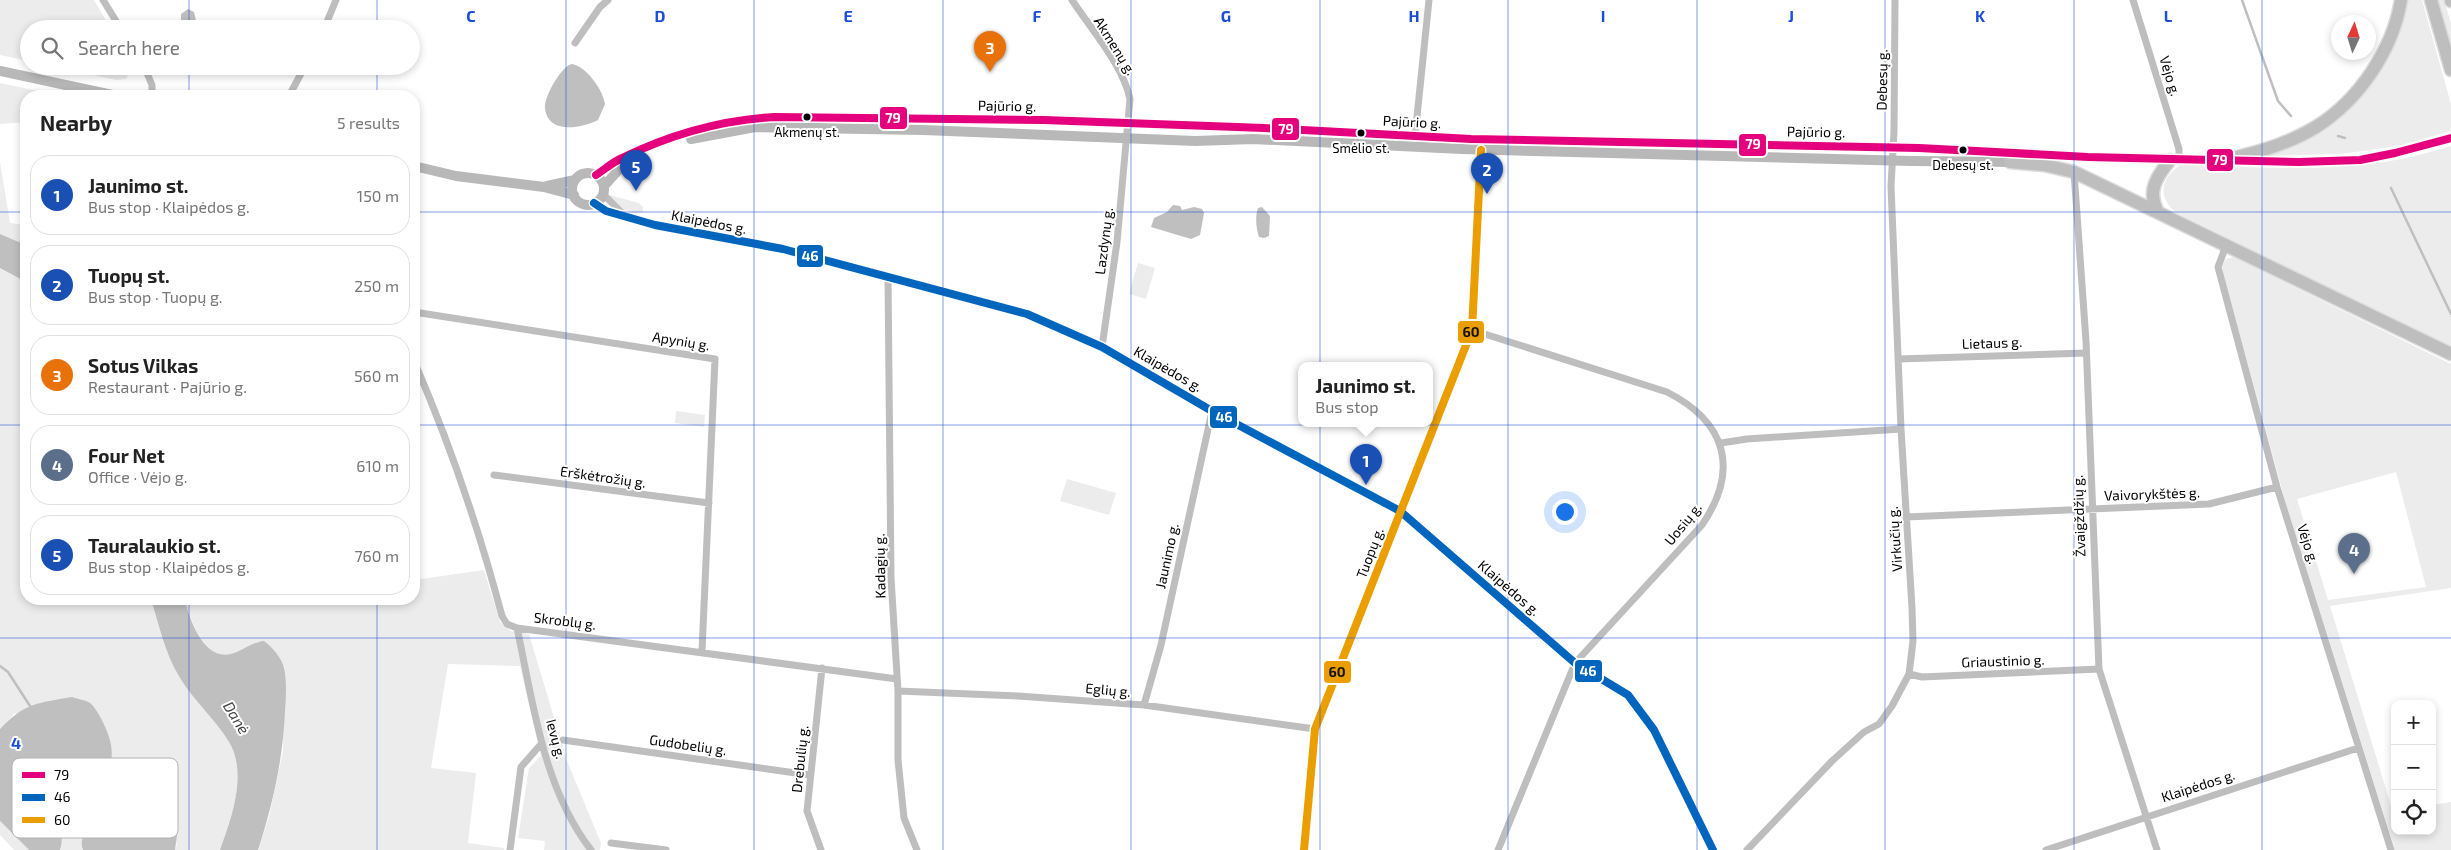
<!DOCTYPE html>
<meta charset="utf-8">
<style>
body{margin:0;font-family:"Exo 2",sans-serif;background:#f2f2f2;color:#222}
.controls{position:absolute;right:15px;bottom:15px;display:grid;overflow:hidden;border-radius:10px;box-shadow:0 2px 8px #0003}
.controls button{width:45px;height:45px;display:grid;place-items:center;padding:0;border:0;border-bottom:1px solid #e0e0e0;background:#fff;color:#222;font:25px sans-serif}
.compass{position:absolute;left:2331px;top:15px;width:45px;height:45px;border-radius:50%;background:#fff;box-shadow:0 2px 8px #0003;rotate:4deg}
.you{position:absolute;left:1564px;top:511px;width:18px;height:18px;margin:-12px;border:4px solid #fff;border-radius:50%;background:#1a73e8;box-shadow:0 0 0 8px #1a73e833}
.badge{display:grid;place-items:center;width:32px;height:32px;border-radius:50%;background:#111827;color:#fff;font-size:16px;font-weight:700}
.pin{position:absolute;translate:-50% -41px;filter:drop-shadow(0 1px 2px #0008)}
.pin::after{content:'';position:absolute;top:26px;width:18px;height:15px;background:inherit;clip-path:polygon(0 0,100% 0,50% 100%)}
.popup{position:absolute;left:1298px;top:362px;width:135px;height:65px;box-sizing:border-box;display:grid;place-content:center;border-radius:10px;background:#fff;filter:drop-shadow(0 1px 4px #0005);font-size:16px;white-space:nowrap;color:#767676}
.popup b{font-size:19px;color:#222}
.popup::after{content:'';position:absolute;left:50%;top:100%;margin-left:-10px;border:10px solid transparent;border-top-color:#fff}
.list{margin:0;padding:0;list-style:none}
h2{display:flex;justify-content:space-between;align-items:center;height:65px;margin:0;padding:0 20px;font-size:21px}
h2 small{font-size:16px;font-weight:400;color:#767676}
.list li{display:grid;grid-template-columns:32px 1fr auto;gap:15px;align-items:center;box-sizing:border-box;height:80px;margin:0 10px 10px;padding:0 10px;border:1px solid #e0e0e0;border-radius:20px}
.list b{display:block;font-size:19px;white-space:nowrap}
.list p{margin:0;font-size:16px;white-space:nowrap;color:#767676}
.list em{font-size:16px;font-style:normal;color:#767676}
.icon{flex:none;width:28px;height:28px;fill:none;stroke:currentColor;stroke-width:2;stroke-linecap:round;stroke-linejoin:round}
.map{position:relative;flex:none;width:2451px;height:850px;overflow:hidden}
.search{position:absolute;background:#fff;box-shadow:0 2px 8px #0003;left:20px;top:20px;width:400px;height:55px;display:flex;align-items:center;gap:12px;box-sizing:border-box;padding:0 18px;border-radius:28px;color:#767676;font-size:19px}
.panel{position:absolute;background:#fff;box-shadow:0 2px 8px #0003;left:20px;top:90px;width:400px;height:515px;border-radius:20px}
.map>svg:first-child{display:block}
.green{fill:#ececec;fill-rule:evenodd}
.water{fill:#bfbfbf}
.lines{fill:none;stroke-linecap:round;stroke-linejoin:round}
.stream{stroke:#bfbfbf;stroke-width:2.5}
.highway-casing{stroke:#dbdbdb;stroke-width:15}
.street{stroke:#bebebe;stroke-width:7}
.secondary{stroke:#b8b8b8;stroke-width:10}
.highway{stroke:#bebebe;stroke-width:12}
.bus-1-casing{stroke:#fff;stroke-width:11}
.bus-2-casing{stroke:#fff;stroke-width:11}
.bus-3-casing{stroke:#fff;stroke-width:11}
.bus-1{stroke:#e5007d;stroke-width:8}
.bus-2{stroke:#0065bd;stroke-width:8}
.bus-3{stroke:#eb9e00;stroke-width:8}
.grid{fill:none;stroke:#1d4ed8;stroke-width:1;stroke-opacity:0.55}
.bus-dot{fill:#000;stroke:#fff;stroke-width:2}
.labels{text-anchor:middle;stroke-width:4;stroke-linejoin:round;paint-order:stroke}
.bus-label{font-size:13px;fill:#000;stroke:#fff}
.street-label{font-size:14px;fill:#000;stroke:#fff}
.water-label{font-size:15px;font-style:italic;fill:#444;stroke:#fff}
.key{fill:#fff;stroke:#b2b2b2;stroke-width:1}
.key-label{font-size:14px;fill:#000}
.grid-label{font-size:16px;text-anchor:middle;font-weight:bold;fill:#1d4ed8;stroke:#fff;stroke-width:4;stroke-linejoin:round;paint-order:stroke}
.line-badge{stroke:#fff;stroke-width:2}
.badge-label{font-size:14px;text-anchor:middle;font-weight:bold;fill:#fff}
.pale-badge-label{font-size:14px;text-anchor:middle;font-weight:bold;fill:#111}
</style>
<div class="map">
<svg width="2451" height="850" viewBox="0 0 2451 850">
<rect width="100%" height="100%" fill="#fff"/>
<!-- green -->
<path class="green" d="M0,0H94L111,29H29V61L0,55Z
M2407,0H2422L2451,104V131L2398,146L2341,154L2264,156L2301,140L2388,54L2401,25Z
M2437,0H2444L2451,23V48Z
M53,66H130L131,69L126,79L116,80Z
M0,83L62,96H26V122L0,124Z
M2451,146V347L2175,212C2157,195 2161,179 2180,165C2240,166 2301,171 2361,165C2392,162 2421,155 2451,146Z
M0,162L10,223L26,225V245L0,234Z
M609,195L639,203L643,207V212C632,217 613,205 609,195Z
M2233,257L2451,364V588L2330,606L2393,812H2395V831H2432V805L2451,802V850H2395L2286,504L2223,273L2222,265L2226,259ZM2396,472L2426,587L2328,600L2297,499Z
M1138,263L1155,268L1146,299L1129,294Z
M0,268L26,282V599H151C159,625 165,654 180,678C194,701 215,719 229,742C248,773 231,820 220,850H175L177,844L168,827L133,811L116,792L111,776L110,762L15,713L0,729Z
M676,411L705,415L704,427L675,423Z
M1067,479L1116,493L1109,515L1060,501Z
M484,570L500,622L511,631L529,634L567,761L601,843L600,850H544L545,841L518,838L529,768L541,756L520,666L448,664L431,768L476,773L468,843L504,848V850H258L269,817L283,751L284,667L270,646L257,642C247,648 231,658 220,655C202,651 188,614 185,599H414V580Z
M40,758L47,759L88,812L91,824C85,832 79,840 83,850H60L61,848C53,836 46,823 37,812C34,808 29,805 25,801C11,782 15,761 40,758Z
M0,821L29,850H14L0,835Z"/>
<!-- water -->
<path class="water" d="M188,9L194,12L198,29H181V14Z
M572,64C587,67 603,90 605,104L598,120C582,128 549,135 545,109C543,98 562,65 572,64Z
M1173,205L1180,206L1182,210L1194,207L1202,209L1204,213L1200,235L1191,239L1151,227L1154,218L1167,212Z
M1262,207L1270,216L1269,236L1264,238L1259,237C1256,228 1255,216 1258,208Z
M0,234L26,245V282L0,268Z
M151,599H185C189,619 204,661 231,654C242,651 252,642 264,641C272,647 282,658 284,668C287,682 286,697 285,711C283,759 273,804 258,850H220C231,820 248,773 229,742C215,719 194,701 180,678C165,654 159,625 151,599Z
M72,697C77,699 86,700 90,703C98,709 110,735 111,745C114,761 106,778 117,794C135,818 157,818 177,835L175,850H83C79,840 85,832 91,824L88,812L47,759C18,756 9,779 25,801C34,812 52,816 59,828C63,834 62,843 60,850H29L0,821V729C24,703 38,703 72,697Z"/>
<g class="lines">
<!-- stream -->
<path class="stream" d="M2242,0L2278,101L2291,116
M2338,136L2345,138
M2391,188L2451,314
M0,666L8,672L30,706"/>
<defs>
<path id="highway" d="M2431,0L2451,70
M2451,0V1
M2223,160C2254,154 2288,144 2316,127C2359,100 2393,50 2401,0
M2010,162L2044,165L2074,172L2451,354
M2157,210C2147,191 2157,176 2170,160"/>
</defs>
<!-- highway casing -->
<use href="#highway" class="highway-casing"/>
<!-- street -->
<path class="street" d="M103,0L121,29
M1072,0C1091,29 1123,65 1130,99L1117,242L1102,347
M2133,0L2179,149V160
M324,29L336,0
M575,43L600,7L608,0
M144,66L152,85V96
M289,96L305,66
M1415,136L1429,0
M2074,172L2086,341L2099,669L2157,850
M603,194L623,214
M594,203L606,211L655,225L783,249L1027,314L1102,347L1212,411L1400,511L1575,663L1628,695L1654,730L1713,850
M2227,243L2218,267L2277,487L2391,850
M888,278L891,578L898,691V760L904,818L917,850
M414,312L715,359L702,651
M1472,330L1667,392C1726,422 1740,469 1702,525L1575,663L1498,850
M1898,359L2086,353
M414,361C450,444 479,529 502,616L507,624L517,628L897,679
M1721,443L1747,439L1901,429
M494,475L709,503
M1906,517L2209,504L2277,487
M517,628C533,702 543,788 591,850
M1909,674L1922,677L2099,669
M898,691L1018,696L1144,705L1315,729
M1144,705L1161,645L1212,411
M563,740L810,775
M611,843L666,850
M510,850L521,767L542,743
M821,850L807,811L822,668
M1304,850L1315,729L1472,330L1481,150
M1747,850L1832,761L1864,732L1879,724L1892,706L1909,674L1913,641L1912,608L1901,429L1891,186L1894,132L1895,0
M2046,850L2358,748"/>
<!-- secondary -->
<path class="secondary" d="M0,71L117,96
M691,139L755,127L923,130L1195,141L1253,139L1462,149L1911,161L2017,162
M414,166L456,176L544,187L574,195
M572 189a16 16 0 1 1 32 0a16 16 0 1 1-32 0Z
M596,175C605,169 613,162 622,158C669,135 722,120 774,117L1044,120L1264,128L1471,139L1919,148L2088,157L2299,162L2360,160L2395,153L2451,138
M547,186L575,180
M604,186L623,165L633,160"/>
<!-- highway -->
<use href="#highway" class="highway"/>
<defs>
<path id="bus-1" d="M596,175C605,169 613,162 622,158C669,135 722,120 774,117L1044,120L1264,128L1471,139L1919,148L2088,157L2299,162L2360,160L2395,153L2451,138"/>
<path id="bus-2" d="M594,203L606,211L655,225L783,249L1027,314L1102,347L1212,411L1400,511L1575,663L1628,695L1654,730L1713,850"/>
<path id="bus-3" d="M1304,850L1315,729L1472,330L1481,150"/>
</defs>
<!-- bus-1 casing -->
<use href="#bus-1" class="bus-1-casing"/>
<!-- bus-2 casing -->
<use href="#bus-2" class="bus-2-casing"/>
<!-- bus-3 casing -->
<use href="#bus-3" class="bus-3-casing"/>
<!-- bus-1 -->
<use href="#bus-1" class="bus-1"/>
<!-- bus-2 -->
<use href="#bus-2" class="bus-2"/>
<!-- bus-3 -->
<use href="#bus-3" class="bus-3"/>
</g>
<!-- grid -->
<path class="grid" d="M189,0V29M377,0V29M566,0V850M754,0V850M943,0V850M1131,0V850M1320,0V850M1508,0V850M1697,0V850M1885,0V850M2074,0V850M2262,0V850M189,66V96M377,66V96M0,212H26M414,212H2451M0,425H26M414,425H2451M189,599V850M377,599V850M0,638H2451"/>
<!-- markers -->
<g class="bus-dot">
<circle cx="807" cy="117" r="4.5"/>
<circle cx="1361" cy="133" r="4.5"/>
<circle cx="1963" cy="150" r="4.5"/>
</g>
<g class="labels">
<!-- bus labels -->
<g class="bus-label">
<text x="807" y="137">Akmenų st.</text>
<text x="1361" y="153">Smėlio st.</text>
<text x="1963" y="170">Debesų st.</text>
</g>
<!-- street labels -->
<g class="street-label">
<text transform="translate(1115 46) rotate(58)" y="5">Akmenų g.</text>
<text transform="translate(2170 76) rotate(73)" y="5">Vėjo g.</text>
<text transform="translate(1882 80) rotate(-89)" y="5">Debesų g.</text>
<text transform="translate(1007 106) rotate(1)" y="5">Pajūrio g.</text>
<text transform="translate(1412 122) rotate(3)" y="5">Pajūrio g.</text>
<text transform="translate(1816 132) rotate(1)" y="5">Pajūrio g.</text>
<text transform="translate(709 222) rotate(11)" y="5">Klaipėdos g.</text>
<text transform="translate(1104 241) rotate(-83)" y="5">Lazdynų g.</text>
<text transform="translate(681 341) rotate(9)" y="5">Apynių g.</text>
<text transform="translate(1992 343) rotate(-2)" y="5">Lietaus g.</text>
<text transform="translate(1168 369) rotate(30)" y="5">Klaipėdos g.</text>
<text transform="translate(603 477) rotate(8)" y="5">Erškėtrožių g.</text>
<text transform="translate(2152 494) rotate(-2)" y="5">Vaivorykštės g.</text>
<text transform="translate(2079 516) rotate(-92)" y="5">Žvaigždžių g.</text>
<text transform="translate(1683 524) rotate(-51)" y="5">Uosių g.</text>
<text transform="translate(1895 539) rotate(-94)" y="5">Virkučių g.</text>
<text transform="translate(2308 544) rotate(72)" y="5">Vėjo g.</text>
<text transform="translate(1370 553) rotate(-69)" y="5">Tuopų g.</text>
<text transform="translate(1167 556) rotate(-78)" y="5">Jaunimo g.</text>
<text transform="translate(880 566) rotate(-91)" y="5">Kadagių g.</text>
<text transform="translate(1509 588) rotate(41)" y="5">Klaipėdos g.</text>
<text transform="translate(565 621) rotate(7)" y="5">Skroblų g.</text>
<text transform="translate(2003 661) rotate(-2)" y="5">Griaustinio g.</text>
<text transform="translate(1108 690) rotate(5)" y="5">Eglių g.</text>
<text transform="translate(556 739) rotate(75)" y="5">Ievų g.</text>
<text transform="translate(688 745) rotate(8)" y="5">Gudobelių g.</text>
<text transform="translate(800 759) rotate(-84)" y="5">Drebulių g.</text>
<text transform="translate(2198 786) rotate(-18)" y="5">Klaipėdos g.</text>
</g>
<!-- water labels -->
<g class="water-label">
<text transform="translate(236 718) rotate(58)" y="5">Danė</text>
</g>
</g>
<!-- legend -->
<rect x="12" y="758" width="166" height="80" rx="8" class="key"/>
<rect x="22" y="772" width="23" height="6" fill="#e5007d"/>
<rect x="22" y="794" width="23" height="7" fill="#0065bd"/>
<rect x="22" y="817" width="23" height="6" fill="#eb9e00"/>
<g class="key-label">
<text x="54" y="780">79</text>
<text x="54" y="802">46</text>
<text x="54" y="825">60</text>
</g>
<g class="grid-label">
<text x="471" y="22">C</text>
<text x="660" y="22">D</text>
<text x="848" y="22">E</text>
<text x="1037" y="22">F</text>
<text x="1226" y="22">G</text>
<text x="1414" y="22">H</text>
<text x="1603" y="22">I</text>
<text x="1791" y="22">J</text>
<text x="1980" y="22">K</text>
<text x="2168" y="22">L</text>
<text x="16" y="749">4</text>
</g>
<g class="line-badge">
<rect x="879" y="106" width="29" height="24" rx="5" fill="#e5007d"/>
<rect x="1271" y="117" width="29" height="24" rx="5" fill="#e5007d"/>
<rect x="1738" y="133" width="29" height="24" rx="5" fill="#e5007d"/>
<rect x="2206" y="148" width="28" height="24" rx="5" fill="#e5007d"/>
<rect x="796" y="244" width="28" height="24" rx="5" fill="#0065bd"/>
<rect x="1457" y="320" width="28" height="24" rx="5" fill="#eb9e00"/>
<rect x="1209" y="405" width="29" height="24" rx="5" fill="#0065bd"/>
<rect x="1574" y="659" width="29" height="24" rx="5" fill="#0065bd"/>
<rect x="1323" y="660" width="29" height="24" rx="5" fill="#eb9e00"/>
</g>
<g class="badge-label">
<text x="893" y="123">79</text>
<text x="1286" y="134">79</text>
<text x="1753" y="149">79</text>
<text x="2220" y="165">79</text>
<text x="810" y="261">46</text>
<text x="1224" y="422">46</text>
<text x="1588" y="676">46</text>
</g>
<g class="pale-badge-label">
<text x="1471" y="337">60</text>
<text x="1337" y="677">60</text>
</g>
</svg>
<div class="controls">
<button>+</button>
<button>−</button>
<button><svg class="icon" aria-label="locate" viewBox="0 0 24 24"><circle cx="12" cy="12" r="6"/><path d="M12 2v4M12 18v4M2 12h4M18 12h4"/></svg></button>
</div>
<svg class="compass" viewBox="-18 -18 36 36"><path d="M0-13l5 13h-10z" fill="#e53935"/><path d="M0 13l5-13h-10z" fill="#767676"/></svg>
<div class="you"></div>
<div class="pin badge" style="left:1366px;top:485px;background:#1a4fb4">1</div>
<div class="popup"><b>Jaunimo st.</b>Bus stop</div>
<div class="pin badge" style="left:1487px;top:194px;background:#1a4fb4">2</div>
<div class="pin badge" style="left:990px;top:72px;background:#e8710a">3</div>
<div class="pin badge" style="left:2354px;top:574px;background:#5c6f8a">4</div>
<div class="pin badge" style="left:636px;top:191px;background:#1a4fb4">5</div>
<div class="search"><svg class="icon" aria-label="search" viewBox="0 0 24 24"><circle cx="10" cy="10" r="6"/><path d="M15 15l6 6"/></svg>Search here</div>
<section class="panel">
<h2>Nearby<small>5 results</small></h2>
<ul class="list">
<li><span class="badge" style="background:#1a4fb4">1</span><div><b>Jaunimo st.</b><p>Bus stop · Klaipėdos g.</p></div><em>150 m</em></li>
<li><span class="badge" style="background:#1a4fb4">2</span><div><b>Tuopų st.</b><p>Bus stop · Tuopų g.</p></div><em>250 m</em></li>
<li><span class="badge" style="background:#e8710a">3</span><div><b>Sotus Vilkas</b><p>Restaurant · Pajūrio g.</p></div><em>560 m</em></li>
<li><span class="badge" style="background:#5c6f8a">4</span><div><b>Four Net</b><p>Office · Vėjo g.</p></div><em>610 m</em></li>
<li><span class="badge" style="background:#1a4fb4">5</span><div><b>Tauralaukio st.</b><p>Bus stop · Klaipėdos g.</p></div><em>760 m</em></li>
</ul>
</section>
</div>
